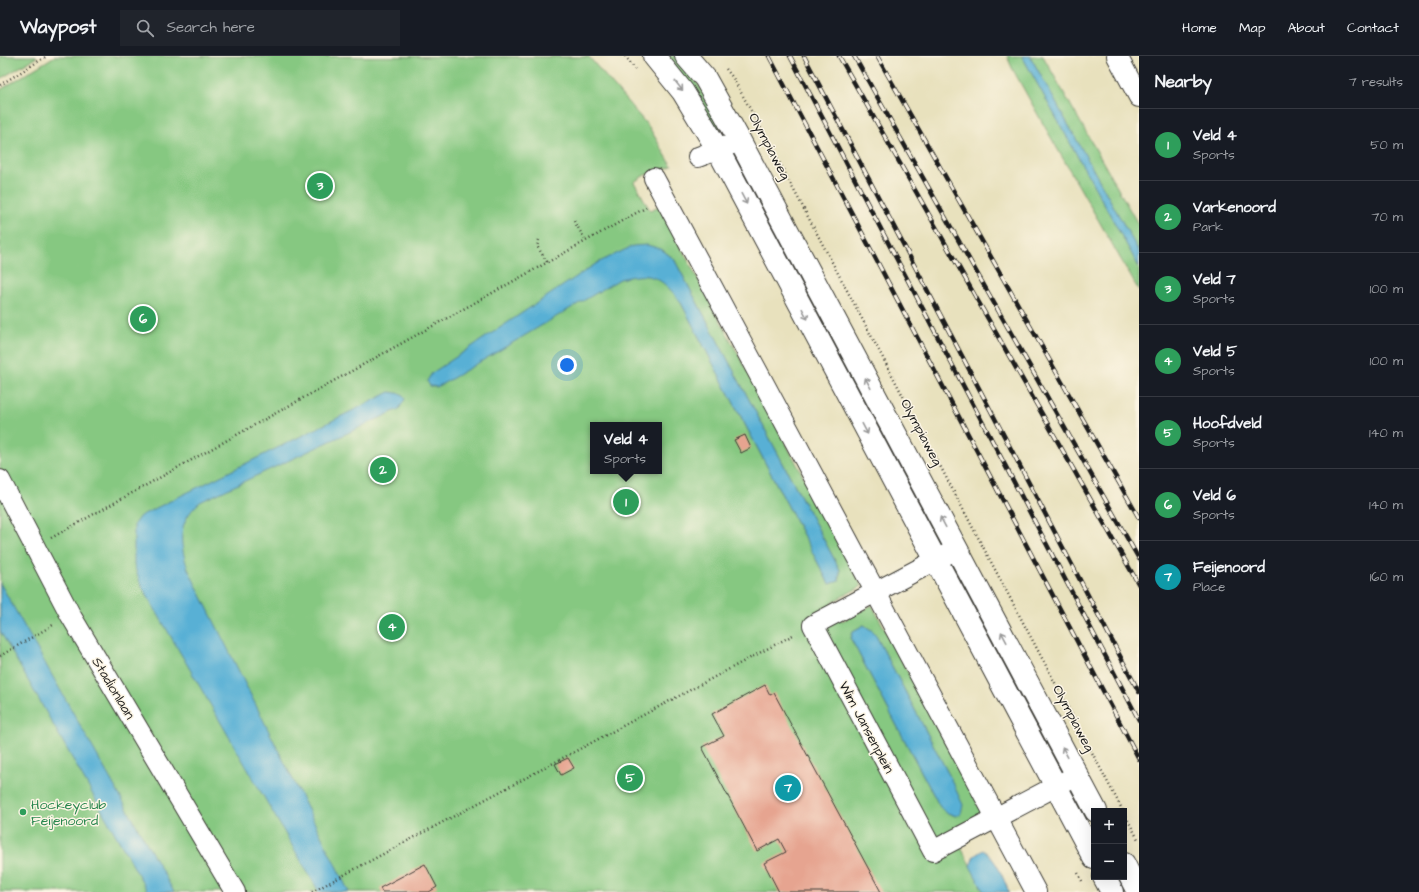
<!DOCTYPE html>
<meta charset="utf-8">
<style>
body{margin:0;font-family:"Architects Daughter",sans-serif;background:#20242c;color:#f1f3f6}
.controls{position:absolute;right:12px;bottom:12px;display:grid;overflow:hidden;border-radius:0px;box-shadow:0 4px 16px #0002}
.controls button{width:36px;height:36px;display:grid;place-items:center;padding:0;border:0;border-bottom:1px solid #363941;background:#171b24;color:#f1f3f6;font:20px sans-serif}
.you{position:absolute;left:567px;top:309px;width:14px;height:14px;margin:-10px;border:3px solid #fff;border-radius:50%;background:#1a73e8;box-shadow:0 0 0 6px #1a73e833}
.badge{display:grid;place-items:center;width:26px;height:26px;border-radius:50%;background:#8c9099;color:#fff;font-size:13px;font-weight:700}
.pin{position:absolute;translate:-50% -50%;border:2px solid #fff;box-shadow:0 1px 4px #0006}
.popup{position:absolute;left:590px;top:366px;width:72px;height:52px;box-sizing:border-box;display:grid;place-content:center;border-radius:0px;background:#171b24;filter:drop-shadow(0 1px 3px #0005);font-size:13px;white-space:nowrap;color:#9ea1a6}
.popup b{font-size:15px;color:#f1f3f6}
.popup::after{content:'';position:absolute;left:50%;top:100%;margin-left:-8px;border:8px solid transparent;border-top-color:#171b24}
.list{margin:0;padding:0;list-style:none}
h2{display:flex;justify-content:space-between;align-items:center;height:52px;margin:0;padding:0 16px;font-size:17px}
h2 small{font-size:13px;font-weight:400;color:#9ea1a6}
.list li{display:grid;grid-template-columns:26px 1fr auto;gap:12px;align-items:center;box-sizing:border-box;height:72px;padding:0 16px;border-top:1px solid #363941}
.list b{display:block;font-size:15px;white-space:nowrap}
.list p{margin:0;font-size:13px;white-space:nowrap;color:#9ea1a6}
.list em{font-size:13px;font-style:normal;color:#9ea1a6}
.icon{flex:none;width:22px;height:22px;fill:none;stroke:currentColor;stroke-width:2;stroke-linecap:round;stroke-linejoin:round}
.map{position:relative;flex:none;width:1139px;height:836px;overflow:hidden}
header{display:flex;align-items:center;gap:24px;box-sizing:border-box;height:56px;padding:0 20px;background:#171b24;border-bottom:1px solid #363941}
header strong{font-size:19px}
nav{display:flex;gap:22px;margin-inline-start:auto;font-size:14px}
.search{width:280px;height:36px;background:#20242c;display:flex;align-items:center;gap:10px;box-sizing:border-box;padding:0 14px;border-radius:0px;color:#9ea1a6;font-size:15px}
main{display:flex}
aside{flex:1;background:#171b24}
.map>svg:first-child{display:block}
.green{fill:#86c881;stroke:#51724e;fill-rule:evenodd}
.water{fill:#59b0d5;stroke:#3a6678}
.building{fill:#e6a490}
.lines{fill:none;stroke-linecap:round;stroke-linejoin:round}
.minor-casing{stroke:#3b3a34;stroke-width:22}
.major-casing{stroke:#3b3a34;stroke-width:24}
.path{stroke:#3b3a34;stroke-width:2.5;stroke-dasharray:1 3;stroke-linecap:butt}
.minor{stroke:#fff;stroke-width:20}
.major{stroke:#fff;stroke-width:22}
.rail-casing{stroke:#1c1c1c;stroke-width:4.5}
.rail{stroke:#fcf5e5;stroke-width:3;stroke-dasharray:9;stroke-linecap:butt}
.oneway{stroke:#999}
.leisure-dot{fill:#2e9e5b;stroke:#fcf5e5;stroke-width:1.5}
.labels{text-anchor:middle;stroke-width:3;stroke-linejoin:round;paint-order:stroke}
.street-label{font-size:14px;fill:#1c1c1c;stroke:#fcf5e5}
.leisure-label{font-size:14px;fill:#27864d;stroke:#fcf5e5;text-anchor:start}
</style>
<header>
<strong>Waypost</strong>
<div class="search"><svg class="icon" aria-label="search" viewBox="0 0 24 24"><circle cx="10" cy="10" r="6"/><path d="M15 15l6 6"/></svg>Search here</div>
<nav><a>Home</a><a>Map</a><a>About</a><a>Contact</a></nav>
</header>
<main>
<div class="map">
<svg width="1139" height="836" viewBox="0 0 1139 836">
<rect width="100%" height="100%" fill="#fcf5e5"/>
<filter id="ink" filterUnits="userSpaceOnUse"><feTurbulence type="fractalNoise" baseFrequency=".025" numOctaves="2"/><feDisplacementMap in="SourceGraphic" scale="8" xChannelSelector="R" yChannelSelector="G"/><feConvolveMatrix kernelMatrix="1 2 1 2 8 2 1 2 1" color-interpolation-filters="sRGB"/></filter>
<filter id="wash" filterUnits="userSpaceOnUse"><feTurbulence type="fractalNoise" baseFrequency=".012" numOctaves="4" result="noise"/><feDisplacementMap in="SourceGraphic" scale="16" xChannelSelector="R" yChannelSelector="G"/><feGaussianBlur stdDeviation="0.9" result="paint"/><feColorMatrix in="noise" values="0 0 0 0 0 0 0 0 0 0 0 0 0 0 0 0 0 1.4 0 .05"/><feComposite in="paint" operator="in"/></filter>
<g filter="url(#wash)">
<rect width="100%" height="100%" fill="#e8e1bd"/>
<!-- green -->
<path class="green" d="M0,0H36L37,1L0,23Z
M55,0L589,1L649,71L672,110L645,119L634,126L650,154L659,150L862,530L832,546L842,565L872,549L983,757L952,774L984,836H0V34ZM661,193L674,203L840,514V521L838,525L831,528L828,526L680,245ZM593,369H659V415H593ZM864,569L874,576L949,719L961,757L956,760L945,756L940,751L851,583L853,575Z
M662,0H678L714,50L722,73L716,74Z
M1007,0H1022L1139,211V235L1042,66L1012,12Z
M1030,0H1043L1139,170V196Z"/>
<!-- water -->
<path class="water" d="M1022,0H1030L1139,196V211Z
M647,189L661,193L674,203L840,514L839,525L830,528L828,526L680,245C661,221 651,215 620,223L453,322L437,331L430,330L427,325L432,317L597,207L633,190Z
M390,336L402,338L405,343L399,353L200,446C177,466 179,486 188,513L349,836H319L141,529L134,509V468L140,460Z
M0,527L174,836H148L0,575Z
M864,569L874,576L949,719L963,749L961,757L956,760L945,756L940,751L851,583L853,575Z
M983,794C998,805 1002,820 1009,836H984L970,810L974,800Z"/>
<g id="blocks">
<!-- building -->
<path class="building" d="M745,379L751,392L741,397L734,384Z
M765,629L770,639L774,637L881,836H779L764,807L786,796L779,783L757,795L702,691L724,680L712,658Z
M568,702L574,712L561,719L555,708Z
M425,808L437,831L429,836H382L380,832Z"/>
</g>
</g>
<g filter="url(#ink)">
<use href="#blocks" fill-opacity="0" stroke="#3b3a34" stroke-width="1"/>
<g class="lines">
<defs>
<path id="minor" d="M1117,0L1139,41
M698,101L740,85
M654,122L1036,836
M0,424L71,560L235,836
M957,493L813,569L933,795L1077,719"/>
<path id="major" d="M654,0L683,36L718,94L1094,802
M686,0L705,22L740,85L1096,755
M1124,808L1138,836
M1104,821L1112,836"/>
</defs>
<!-- minor casing -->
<use href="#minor" class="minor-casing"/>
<!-- major casing -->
<use href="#major" class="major-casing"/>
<!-- path -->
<path class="path" d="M625,0L635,13
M726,13L733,22L770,89L1123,755
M0,29L47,0
M574,165L586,185
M539,184L537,190L547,206
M51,482L647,151
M0,600L53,569
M1124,757L1139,785
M1078,817L1083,827
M312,836L795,578"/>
<!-- minor -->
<use href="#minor" class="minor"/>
<!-- major -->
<use href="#major" class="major"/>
<defs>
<path id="rail" d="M769,0L1139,703
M790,0L1139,664
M804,0L1139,636
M839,0L1139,529
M854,0L1139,503
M877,0L1139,462"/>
</defs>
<!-- rail casing -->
<use href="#rail" class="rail-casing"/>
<!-- rail -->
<use href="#rail" class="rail"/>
</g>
<!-- one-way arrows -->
<defs><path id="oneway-shaft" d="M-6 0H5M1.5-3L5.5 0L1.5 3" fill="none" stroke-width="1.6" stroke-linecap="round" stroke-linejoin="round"/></defs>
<g class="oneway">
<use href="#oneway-shaft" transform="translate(679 30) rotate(51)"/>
<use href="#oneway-shaft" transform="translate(744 143) rotate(62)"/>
<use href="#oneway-shaft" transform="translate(805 258) rotate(62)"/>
<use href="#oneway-shaft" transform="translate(868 327) rotate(-118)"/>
<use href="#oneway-shaft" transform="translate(865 373) rotate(62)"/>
<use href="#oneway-shaft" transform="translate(943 466) rotate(-118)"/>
<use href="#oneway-shaft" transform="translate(1004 581) rotate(-118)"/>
<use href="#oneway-shaft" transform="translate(1065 696) rotate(-118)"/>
</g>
</g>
<!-- markers -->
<circle class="leisure-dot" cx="23" cy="756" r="4"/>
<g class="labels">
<!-- street labels -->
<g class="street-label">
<text transform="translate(770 90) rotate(62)" y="5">Olympiaweg</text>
<text transform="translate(922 376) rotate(62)" y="5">Olympiaweg</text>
<text transform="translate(114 632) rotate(59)" y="5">Stadionlaan</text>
<text transform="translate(1074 662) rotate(62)" y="5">Olympiaweg</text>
<text transform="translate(867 671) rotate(62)" y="5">Wim Jansenplein</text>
</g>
<!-- leisure labels -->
<g class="leisure-label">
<text x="31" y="753">Hockeyclub<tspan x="31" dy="16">Feijenoord</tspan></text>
</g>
</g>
</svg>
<div class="controls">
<button>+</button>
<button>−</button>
</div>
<div class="you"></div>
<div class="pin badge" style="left:626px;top:446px;background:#2e9e5b">1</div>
<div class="popup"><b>Veld 4</b>Sports</div>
<div class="pin badge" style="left:383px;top:414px;background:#2e9e5b">2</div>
<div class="pin badge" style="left:320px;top:130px;background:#2e9e5b">3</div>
<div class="pin badge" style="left:392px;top:571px;background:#2e9e5b">4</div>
<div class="pin badge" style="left:630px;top:722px;background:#2e9e5b">5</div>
<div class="pin badge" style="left:143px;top:263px;background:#2e9e5b">6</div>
<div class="pin badge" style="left:788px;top:732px;background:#0f9aa8">7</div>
</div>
<aside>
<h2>Nearby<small>7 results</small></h2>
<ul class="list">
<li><span class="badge" style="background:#2e9e5b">1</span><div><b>Veld 4</b><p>Sports</p></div><em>50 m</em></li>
<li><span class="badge" style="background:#2e9e5b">2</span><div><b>Varkenoord</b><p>Park</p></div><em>70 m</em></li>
<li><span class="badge" style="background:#2e9e5b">3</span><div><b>Veld 7</b><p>Sports</p></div><em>100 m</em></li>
<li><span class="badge" style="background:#2e9e5b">4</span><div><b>Veld 5</b><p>Sports</p></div><em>100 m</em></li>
<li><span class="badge" style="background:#2e9e5b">5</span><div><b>Hoofdveld</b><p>Sports</p></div><em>140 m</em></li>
<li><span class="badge" style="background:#2e9e5b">6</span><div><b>Veld 6</b><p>Sports</p></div><em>140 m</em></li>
<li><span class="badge" style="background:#0f9aa8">7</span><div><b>Feijenoord</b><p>Place</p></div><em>160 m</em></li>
</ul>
</aside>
</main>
